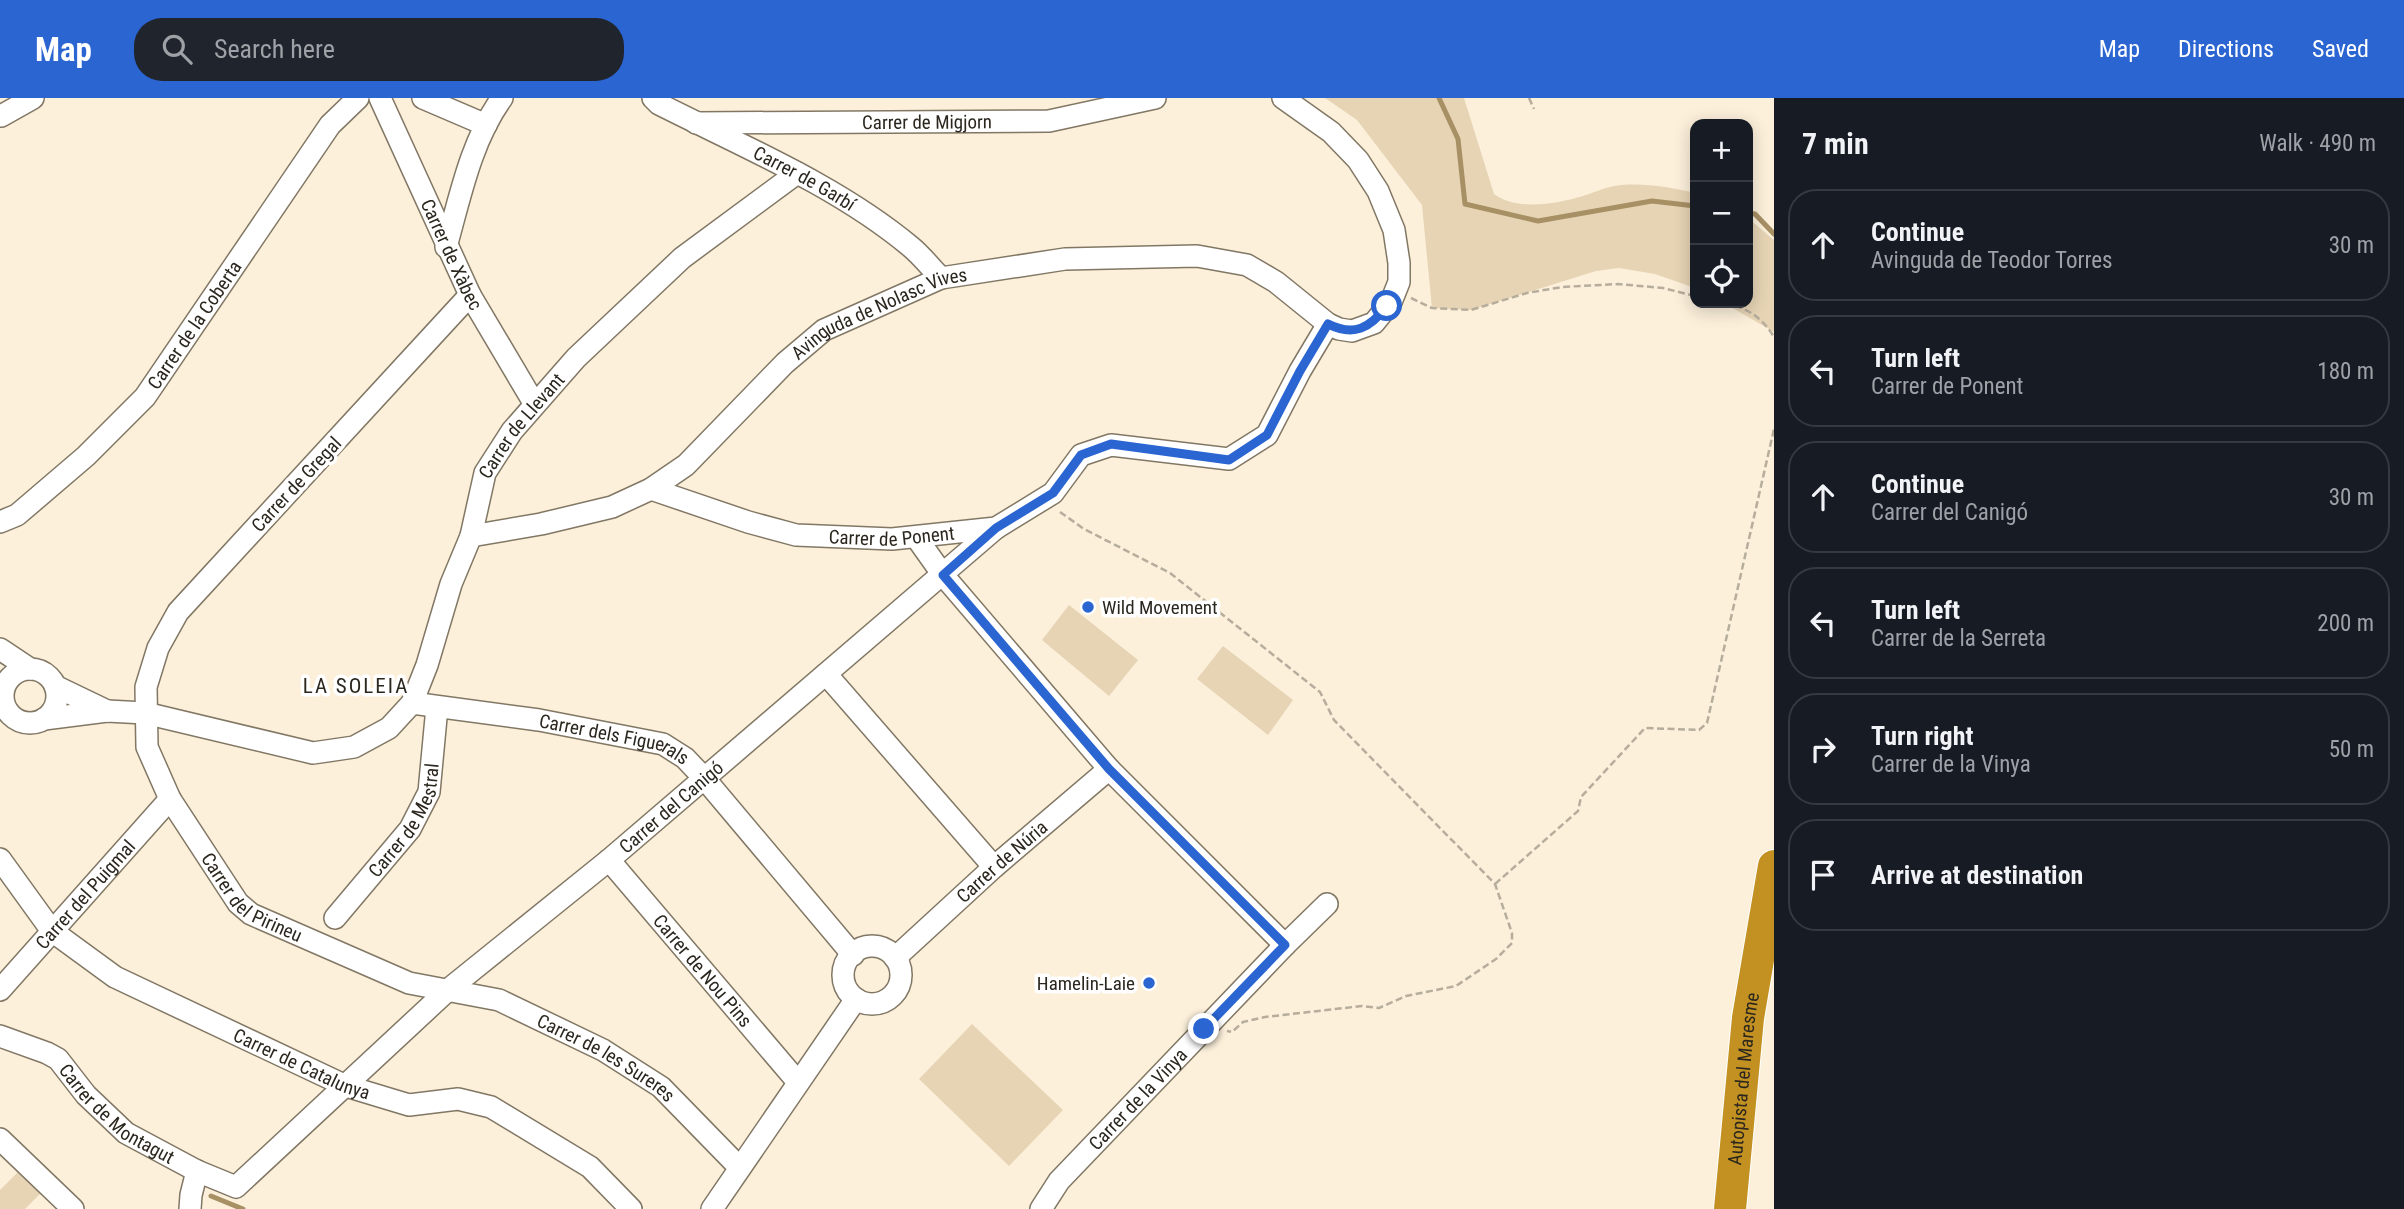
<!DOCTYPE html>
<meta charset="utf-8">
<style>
body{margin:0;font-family:"Roboto Condensed",sans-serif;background:#20242c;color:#f1f3f6}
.controls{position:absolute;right:21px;top:21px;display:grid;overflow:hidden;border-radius:14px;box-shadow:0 4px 18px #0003}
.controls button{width:63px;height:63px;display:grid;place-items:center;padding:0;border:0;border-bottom:2px solid #363941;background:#171b24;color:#f1f3f6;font:35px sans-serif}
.stop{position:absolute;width:21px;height:21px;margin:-16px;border:5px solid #2a65d2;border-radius:50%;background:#fff}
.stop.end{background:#2a65d2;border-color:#fff;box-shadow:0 2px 7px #0008}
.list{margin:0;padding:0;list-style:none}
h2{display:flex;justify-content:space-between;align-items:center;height:91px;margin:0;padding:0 28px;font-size:30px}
h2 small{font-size:23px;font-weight:400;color:#9ea1a6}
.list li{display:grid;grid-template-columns:46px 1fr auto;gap:21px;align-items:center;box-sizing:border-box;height:112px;margin:0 14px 14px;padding:0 14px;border:2px solid #363941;border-radius:28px}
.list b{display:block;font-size:26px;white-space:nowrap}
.list p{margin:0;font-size:23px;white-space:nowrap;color:#9ea1a6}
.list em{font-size:23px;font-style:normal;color:#9ea1a6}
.icon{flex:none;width:38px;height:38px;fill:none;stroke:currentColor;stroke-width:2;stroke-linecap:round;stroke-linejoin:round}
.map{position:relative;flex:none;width:1774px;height:1111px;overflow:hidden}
header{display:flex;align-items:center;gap:42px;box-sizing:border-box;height:98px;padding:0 35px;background:#2a65d2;color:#fff}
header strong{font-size:33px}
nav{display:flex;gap:38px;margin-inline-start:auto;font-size:24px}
.search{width:490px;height:63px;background:#20242c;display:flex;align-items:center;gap:18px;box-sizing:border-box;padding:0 24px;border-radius:28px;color:#9ea1a6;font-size:26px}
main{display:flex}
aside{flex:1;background:#171b24}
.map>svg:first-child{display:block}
.green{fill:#e6d4b5}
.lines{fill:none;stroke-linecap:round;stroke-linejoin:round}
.stream{stroke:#a89065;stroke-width:5}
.minor-casing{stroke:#817764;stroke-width:24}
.highway-casing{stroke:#fff;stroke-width:34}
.path{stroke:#b7ad9d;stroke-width:2.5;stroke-dasharray:7 3.5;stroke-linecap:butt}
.minor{stroke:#fff;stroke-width:21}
.highway{stroke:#c39121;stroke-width:32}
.route{stroke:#2a65d2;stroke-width:9}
.poi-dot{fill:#2a65d2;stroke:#fff;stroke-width:2.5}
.labels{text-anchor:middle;stroke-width:7;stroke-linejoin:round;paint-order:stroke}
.street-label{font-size:19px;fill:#2b271f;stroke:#fff}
.poi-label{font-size:19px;fill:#2b271f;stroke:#fff;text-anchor:start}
.neighbourhood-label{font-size:21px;letter-spacing:2px;fill:#2b271f;stroke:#fff}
</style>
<header>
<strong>Map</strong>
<div class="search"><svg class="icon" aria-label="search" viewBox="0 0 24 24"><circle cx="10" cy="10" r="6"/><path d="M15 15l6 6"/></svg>Search here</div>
<nav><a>Map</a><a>Directions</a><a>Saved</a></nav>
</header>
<main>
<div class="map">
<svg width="1774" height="1111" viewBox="0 0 1774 1111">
<rect width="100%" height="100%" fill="#fcf0db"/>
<!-- green -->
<path class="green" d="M1325,0H1464L1494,96C1517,113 1556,106 1583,98C1593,95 1603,90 1614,88C1641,84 1669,89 1695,95V190L1655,176L1619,170L1596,173L1471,212L1432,210L1422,107L1357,22Z
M1748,120L1774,142V234L1724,205H1748Z
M1069,507L1138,562L1109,598L1042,542Z
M1223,548L1293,602L1268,637L1197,581Z
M972,926L1063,1012L1009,1068L919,981Z
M19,1073L41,1095L25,1111H0V1092Z"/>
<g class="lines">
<!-- stream -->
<path class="stream" d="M1439,0L1458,41L1465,106L1538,123L1652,103L1695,108
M1748,115L1755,116L1774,136
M211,1098L243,1111"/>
<defs>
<g id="minor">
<path id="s1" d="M380,0L470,197L534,305"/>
<path d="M423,0L486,27"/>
<path id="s2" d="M653,0L659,6C744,49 838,88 911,149C922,158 931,170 941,180"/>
<path d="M1,18L33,0"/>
<path id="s3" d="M696,25L1049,23L1155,0"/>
<path d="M446,149C460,99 471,43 502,0"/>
<path id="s4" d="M470,197L178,514L158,550L146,589L147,649L170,701L238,805L251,816L409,885L499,902L603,952L661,989L739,1069"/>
<path id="s5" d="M651,391L748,424L796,437L892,441L996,430L1053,395L1081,357L1111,347L1229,361L1267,337L1300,273L1328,226"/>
<path id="s6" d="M0,424L17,417L86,358L145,299L330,27L358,0"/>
<path id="s7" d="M471,438L541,426L612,409L651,391L686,367L785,265L824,232L941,180L1065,161L1197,158L1247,167L1276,184L1328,226L1339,231L1352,233L1374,225L1391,204L1399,184V165L1394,132L1378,93L1358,62L1331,34L1283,0"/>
<path d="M916,439L943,477L1109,671L1285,847"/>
<path d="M0,551L30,571"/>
<circle cx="30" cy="598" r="27"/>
<path d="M826,576L994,769"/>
<path d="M55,588L107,613"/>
<path id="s8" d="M412,605L539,622L663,646L685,660L704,680L853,857"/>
<path id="s9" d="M44,621L107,613L145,615L313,655L354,649L389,630L412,605L427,567L451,486L471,438L485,375L512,333L576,260L682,160L797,75"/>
<path id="s10" d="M0,761L52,833L115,879L346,988L409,1007L458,1001L491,1009L590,1069L631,1111"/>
<path id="s11" d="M609,762L797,983"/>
<path id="s12" d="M335,820L410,731L429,694L437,609"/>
<circle cx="872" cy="877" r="29"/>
<path id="s13" d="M895,860L994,769L1109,671"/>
<path id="s14" d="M0,892L170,701"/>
<path id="s15" d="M0,938L47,955L58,961L86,997L126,1035L197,1073L236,1089L449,891L609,762L996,430"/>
<path d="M0,1041L73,1111"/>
<path d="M190,1111L191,1097L197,1073"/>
<path d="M712,1111L856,901"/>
<path id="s16" d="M1041,1111L1059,1083L1285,847L1327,806"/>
</g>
<g id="highway">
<path id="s17" d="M1730,1111L1748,920L1774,768"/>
</g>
</defs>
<!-- minor casing -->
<use href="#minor" class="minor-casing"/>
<!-- highway casing -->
<use href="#highway" class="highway-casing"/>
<!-- path -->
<path class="path" d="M1529,0L1534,11
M1411,200L1432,210L1471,212L1527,195L1562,189L1618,186L1663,190L1695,198
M1725,205C1747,210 1762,219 1774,239
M1060,414L1084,431L1170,475L1320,594L1334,622L1495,786L1512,835V845L1496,861L1456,888L1406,898L1379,910L1362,908L1265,919L1243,924L1232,934L1227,933
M1495,786L1578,713L1581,699L1645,630L1699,632L1707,625L1774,331"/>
<!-- minor -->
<use href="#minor" class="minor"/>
<!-- highway -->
<use href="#highway" class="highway"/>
</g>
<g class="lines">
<!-- route -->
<path class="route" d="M1204,931L1285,847L1109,671L943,477L996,430L1053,395L1081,357L1111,346L1229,362L1267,337L1300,273L1328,226C1354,239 1370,230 1387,208"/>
</g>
<!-- markers -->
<g class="poi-dot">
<circle cx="1088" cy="509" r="7"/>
<circle cx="1149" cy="885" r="7"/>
</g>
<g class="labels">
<!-- street labels -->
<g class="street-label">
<text dy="7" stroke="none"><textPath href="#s3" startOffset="231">Carrer de Migjorn</textPath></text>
<text dy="7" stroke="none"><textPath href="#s2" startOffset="172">Carrer de Garbí</textPath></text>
<text dy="7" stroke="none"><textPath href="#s1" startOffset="172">Carrer de Xàbec</textPath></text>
<text dy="7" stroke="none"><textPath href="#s7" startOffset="480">Avinguda de Nolasc Vives</textPath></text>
<text dy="7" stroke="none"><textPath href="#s6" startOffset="280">Carrer de la Coberta</textPath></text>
<text dy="7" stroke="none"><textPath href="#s9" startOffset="691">Carrer de Llevant</textPath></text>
<text transform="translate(296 386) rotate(-47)" y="7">Carrer de Gregal</text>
<text dy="7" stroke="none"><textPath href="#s5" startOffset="248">Carrer de Ponent</textPath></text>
<text dy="7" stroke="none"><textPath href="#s8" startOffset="206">Carrer dels Figuerals</textPath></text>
<text dy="7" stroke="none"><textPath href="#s15" startOffset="864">Carrer del Canigó</textPath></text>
<text dy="7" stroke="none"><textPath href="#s12" startOffset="122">Carrer de Mestral</textPath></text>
<text dy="7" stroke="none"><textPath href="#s13" startOffset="144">Carrer de Núria</textPath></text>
<text dy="7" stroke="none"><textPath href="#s4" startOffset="761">Carrer del Pirineu</textPath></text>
<text dy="7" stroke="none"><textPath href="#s14" startOffset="128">Carrer del Puigmal</textPath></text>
<text dy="7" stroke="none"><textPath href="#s11" startOffset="145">Carrer de Nou Pins</textPath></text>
<text dy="7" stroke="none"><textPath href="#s4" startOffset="1157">Carrer de les Sureres</textPath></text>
<text dy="7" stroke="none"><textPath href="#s10" startOffset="373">Carrer de Catalunya</textPath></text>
<text dy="7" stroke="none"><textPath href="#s17" startOffset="131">Autopista del Maresme</textPath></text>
<text dy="7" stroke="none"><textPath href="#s16" startOffset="147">Carrer de la Vinya</textPath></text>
<text dy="7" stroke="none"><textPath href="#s15" startOffset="144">Carrer de Montagut</textPath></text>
</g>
<!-- poi labels -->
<g class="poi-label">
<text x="1102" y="516">Wild Movement</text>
<text x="1135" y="892" text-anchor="end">Hamelin-Laie</text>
</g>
<!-- neighbourhood labels -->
<g class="neighbourhood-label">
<text x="356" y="595">LA SOLEIA</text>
</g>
</g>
</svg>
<div class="controls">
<button>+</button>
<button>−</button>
<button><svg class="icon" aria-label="locate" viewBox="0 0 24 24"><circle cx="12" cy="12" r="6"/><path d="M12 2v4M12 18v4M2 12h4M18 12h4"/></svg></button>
</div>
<div class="stop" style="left:1387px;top:208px"></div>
<div class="stop end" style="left:1204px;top:931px"></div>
</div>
<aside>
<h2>7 min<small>Walk · 490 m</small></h2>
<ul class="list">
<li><svg class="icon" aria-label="ahead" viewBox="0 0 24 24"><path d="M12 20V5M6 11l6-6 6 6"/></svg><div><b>Continue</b><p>Avinguda de Teodor Torres</p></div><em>30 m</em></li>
<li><svg class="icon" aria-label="left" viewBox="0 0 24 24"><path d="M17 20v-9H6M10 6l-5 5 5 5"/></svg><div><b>Turn left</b><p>Carrer de Ponent</p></div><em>180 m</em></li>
<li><svg class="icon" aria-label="ahead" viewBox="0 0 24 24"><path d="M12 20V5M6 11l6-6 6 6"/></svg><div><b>Continue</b><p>Carrer del Canigó</p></div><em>30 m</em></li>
<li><svg class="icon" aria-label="left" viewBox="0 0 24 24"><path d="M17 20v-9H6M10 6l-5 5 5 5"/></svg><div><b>Turn left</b><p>Carrer de la Serreta</p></div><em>200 m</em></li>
<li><svg class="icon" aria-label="right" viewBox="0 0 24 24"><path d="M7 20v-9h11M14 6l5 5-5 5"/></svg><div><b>Turn right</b><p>Carrer de la Vinya</p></div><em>50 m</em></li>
<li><svg class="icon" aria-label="arrive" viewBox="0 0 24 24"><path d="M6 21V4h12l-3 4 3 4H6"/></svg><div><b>Arrive at destination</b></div></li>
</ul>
</aside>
</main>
